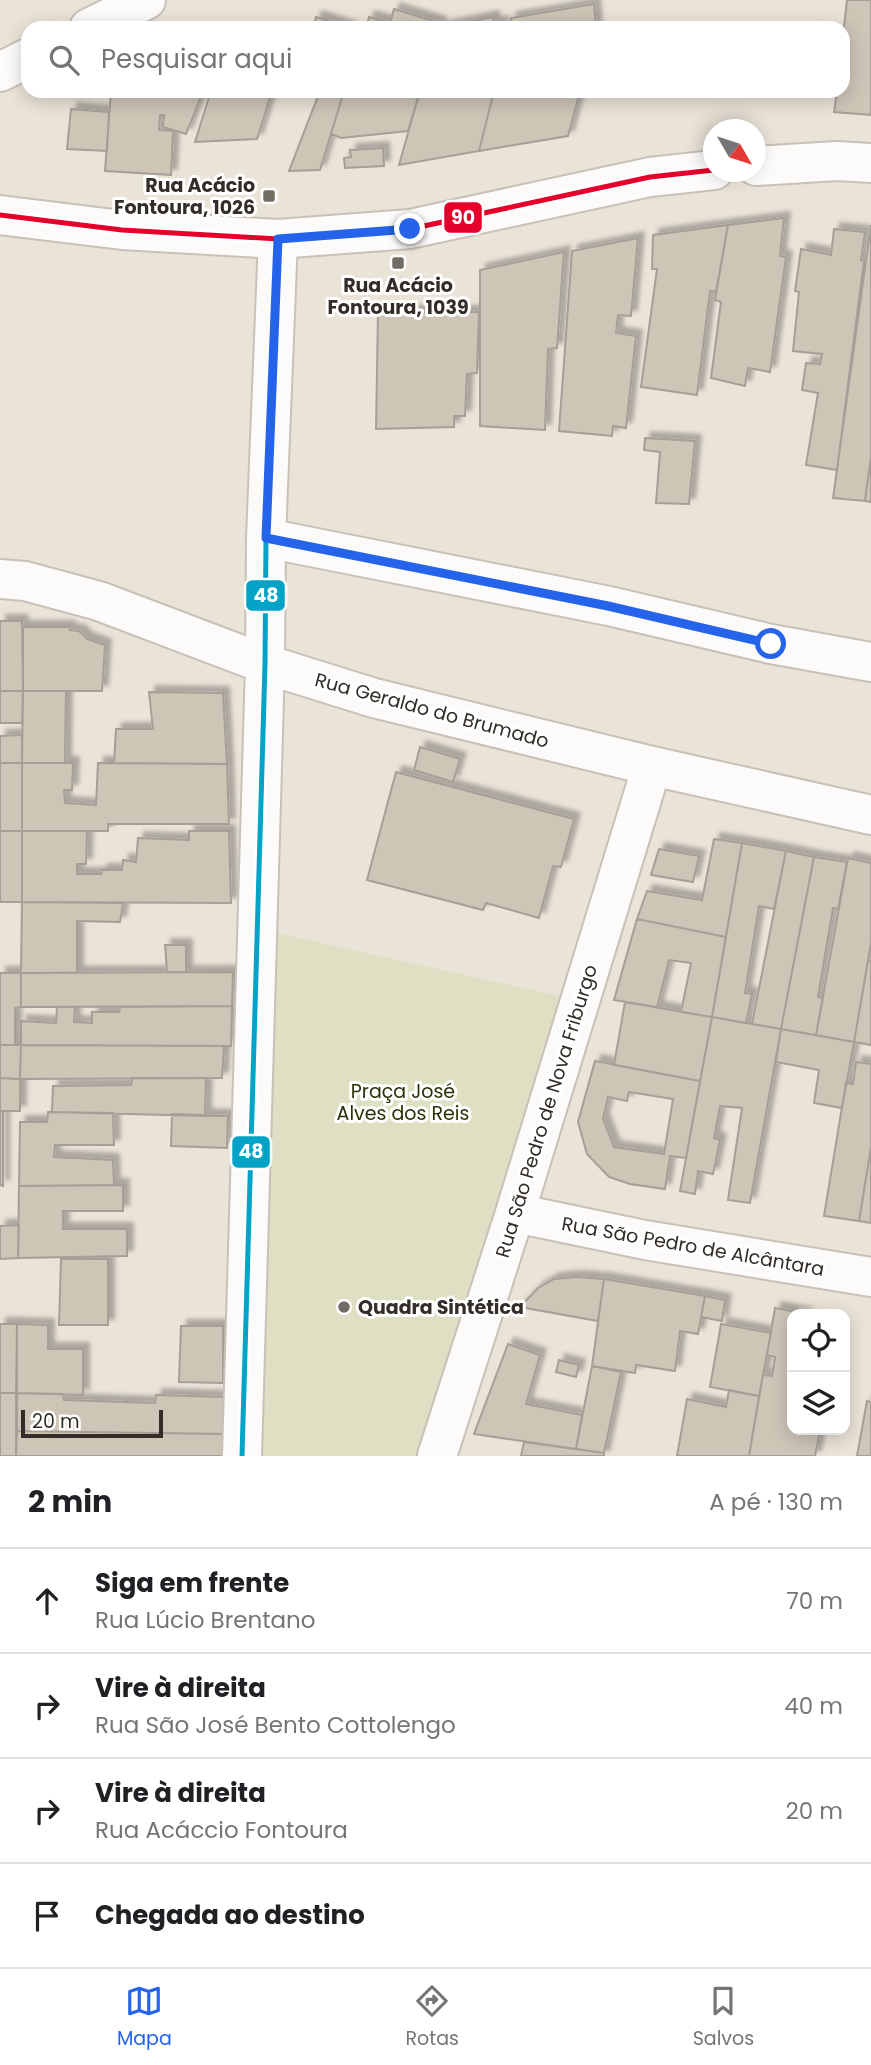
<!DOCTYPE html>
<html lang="pt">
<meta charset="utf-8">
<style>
body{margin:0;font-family:Poppins,sans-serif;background:#f2f2f2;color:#202124}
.controls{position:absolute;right:21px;bottom:21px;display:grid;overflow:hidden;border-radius:14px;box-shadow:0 4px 18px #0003}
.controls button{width:63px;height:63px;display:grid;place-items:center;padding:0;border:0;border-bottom:2px solid #e0e0e0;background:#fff;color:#202124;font:35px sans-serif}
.compass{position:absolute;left:703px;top:119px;width:63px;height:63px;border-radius:50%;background:#fff;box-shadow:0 4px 18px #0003;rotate:129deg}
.scale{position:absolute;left:21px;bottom:18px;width:142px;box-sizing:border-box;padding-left:7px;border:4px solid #322d26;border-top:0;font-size:19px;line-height:24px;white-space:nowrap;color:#322d26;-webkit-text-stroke:5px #fff;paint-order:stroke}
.stop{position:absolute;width:21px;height:21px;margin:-16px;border:5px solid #2563eb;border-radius:50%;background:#fff}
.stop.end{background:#2563eb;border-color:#fff;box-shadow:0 2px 7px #0008}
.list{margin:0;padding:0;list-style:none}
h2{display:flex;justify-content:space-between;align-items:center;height:91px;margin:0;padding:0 28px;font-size:30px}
h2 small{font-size:23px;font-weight:400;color:#757577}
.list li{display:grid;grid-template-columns:46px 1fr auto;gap:21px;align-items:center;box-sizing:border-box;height:105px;padding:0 28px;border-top:2px solid #e0e0e0}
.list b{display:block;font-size:26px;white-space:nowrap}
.list p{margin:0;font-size:23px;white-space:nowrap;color:#757577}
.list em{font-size:23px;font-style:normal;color:#757577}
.icon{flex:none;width:38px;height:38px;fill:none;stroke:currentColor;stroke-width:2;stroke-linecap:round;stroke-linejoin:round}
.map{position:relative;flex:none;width:871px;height:1456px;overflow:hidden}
.search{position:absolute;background:#fff;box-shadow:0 4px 18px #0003;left:21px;right:21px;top:21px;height:77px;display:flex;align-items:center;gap:18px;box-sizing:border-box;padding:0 24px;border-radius:21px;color:#757577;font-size:26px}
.sheet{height:511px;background:#fff}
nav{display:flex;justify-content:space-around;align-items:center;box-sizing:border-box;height:98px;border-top:2px solid #e0e0e0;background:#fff;font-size:19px;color:#757577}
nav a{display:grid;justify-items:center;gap:4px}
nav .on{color:#2563eb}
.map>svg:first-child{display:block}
.green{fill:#dedfc3}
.building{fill:#cec5b7;stroke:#a59f97;stroke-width:2;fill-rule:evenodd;filter:url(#shadow)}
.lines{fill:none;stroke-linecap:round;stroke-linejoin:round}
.street-casing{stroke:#c7c1b8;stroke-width:42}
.street{stroke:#fcfbf9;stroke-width:38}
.bus-1-casing{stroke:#fff;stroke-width:10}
.bus-2-casing{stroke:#fff;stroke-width:10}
.bus-1{stroke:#e4002b;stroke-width:5}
.bus-2{stroke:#02a3c6;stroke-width:5}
.route{stroke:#2563eb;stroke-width:9}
.poi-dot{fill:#726d64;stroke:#fff;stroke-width:2.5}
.labels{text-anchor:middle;stroke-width:6;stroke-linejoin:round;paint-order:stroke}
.poi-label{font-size:19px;font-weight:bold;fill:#322d26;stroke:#fff;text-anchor:end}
.street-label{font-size:19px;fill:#322d26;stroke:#fff}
.park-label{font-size:19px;fill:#2c3007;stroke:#fff}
.line-badge{stroke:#fff;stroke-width:2.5}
.badge-label{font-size:19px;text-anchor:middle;font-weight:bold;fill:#fff}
</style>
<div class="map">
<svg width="871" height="1456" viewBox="0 0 871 1456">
<defs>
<filter id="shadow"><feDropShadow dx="6" dy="-6" stdDeviation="2" flood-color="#0004"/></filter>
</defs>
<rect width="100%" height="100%" fill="#eae3d8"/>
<!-- green -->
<path class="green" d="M272,932L577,1000L433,1456H248Z"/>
<!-- building -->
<path class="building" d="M847,0H871V115L834,112L837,91H843V35Z
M594,4L596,28H509L511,18Z
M394,9L440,23L439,28H366L369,17L390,23Z
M316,17L351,28H313Z
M493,17L494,24L503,22L502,28H439Z
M111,91H203L186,134L163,127L164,115H160L159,130L173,131L171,175L105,171Z
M211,91H272L257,139L195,142Z
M320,91H344L320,170L289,171Z
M344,91H420L408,131L341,138L331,134Z
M420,91H494L479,151L399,165Z
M494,91H580L568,136L479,151Z
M71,109L109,112L107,151L67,149Z
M383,148L384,166L345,168L344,158L351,157L350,150Z
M784,218L780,256L786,257L770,372L748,368L745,386L711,378L721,302L715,300L728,225Z
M728,225L716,292L710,291L697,395L641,387L657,269H652L653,235Z
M871,225V458L865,501L833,498Z
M834,229L865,232L861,260L864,261L837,470L806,465L818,393L802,390L806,363L820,364L822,354L793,351L799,292L795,291L801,249L831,255Z
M638,238L631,316L618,315L616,333L636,336L626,428L613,426L612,436L559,431L572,251Z
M564,252L557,348L548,349L545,430L480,426V270Z
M378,311L479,312L477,373L467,374L465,416H454V427L376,429Z
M645,438L695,441L689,504L656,503L660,452L644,450Z
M871,457V502L865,501Z
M0,621H22L23,691H0Z
M23,627H69L70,630L79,631L87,639L105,645L102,691H23Z
M0,691H23L22,723H0Z
M23,691H66L65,763H22Z
M149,692L223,693L227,764L114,763L116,729H153Z
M22,735V763H0V736Z
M420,747L460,759L453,782L414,770Z
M0,763H22V831H0Z
M22,763H73L72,790H64L65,803L96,805L98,763L227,764L229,824H108V831H22Z
M396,772L574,819L561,867L553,866L539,918L486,903L483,910L367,880Z
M0,831H22V902H0Z
M22,831H87L86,864H77V874H101L102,870H122L123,860L136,862L138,838L189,840V831H229L231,903L22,902Z
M714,839L742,843L726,937L637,919L647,891L702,900Z
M742,843L786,851L774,909L759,906L745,993L752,994L746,1023L712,1017Z
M659,849L699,856L693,882L651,875Z
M786,851L814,857L781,1029L752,1024Z
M814,857L847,862L838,909L833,908L818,997L823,998L816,1035L781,1029Z
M848,858L871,863V943L854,1042L816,1035Z
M22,902L123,903L120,922L77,921V973H21Z
M637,919L726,937L712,1017L681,1012L691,963L669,960L657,1007L614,1000Z
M165,945H186V972H167Z
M868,961H871V1045L854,1042Z
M233,972L232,1006L21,1007V973Z
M0,973H21V1007L15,1008V1045H0Z
M625,1002L712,1017L700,1081L614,1065Z
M232,1006L231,1046L21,1045V1021L56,1023L57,1007H75L74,1022L92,1023V1012H119L120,1007Z
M712,1017L781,1029L750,1203L728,1200L742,1108L720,1106L714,1138L720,1140L713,1174L698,1171L695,1194L680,1191Z
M781,1029L854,1042L842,1108L814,1103L819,1070L776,1062Z
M0,1045H21L20,1079L0,1078Z
M21,1045L224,1046L222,1078L20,1079Z
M595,1061L700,1081L686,1158L670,1156L665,1189L630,1184L609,1177L587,1154L578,1122ZM629,1092L673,1099L664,1154L614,1147L603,1119L608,1097L627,1101Z
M856,1062L871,1064V1148L859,1221L824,1216L846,1083L853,1084Z
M0,1078L20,1079V1111H0Z
M132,1078H206L205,1116L52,1112L53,1086L131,1085Z
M0,1111H3V1186L0,1185Z
M48,1112L113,1113L114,1145H55L54,1157L113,1160L114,1185L19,1186L20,1122H47Z
M172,1114L228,1116L227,1148L171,1146Z
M871,1147V1223L859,1221Z
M123,1185V1211H63V1229H127V1256L18,1258L19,1186Z
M19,1225L18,1258L0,1259V1226Z
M61,1259H108V1325H59Z
M576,1277L604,1279L598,1321L520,1307L538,1288L554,1279Z
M604,1279L705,1296L698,1334L680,1331L675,1371L636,1365L635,1373L592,1366Z
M705,1296L725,1300L722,1321L701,1317Z
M775,1308L807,1314H792V1430H820L815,1456H749L763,1375L772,1376L775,1357L767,1355Z
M0,1324H17L16,1393H0Z
M17,1324L48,1325V1349H83V1395L17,1393Z
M721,1324L771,1333L759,1396L710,1387Z
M181,1326H223V1383L179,1382Z
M508,1344L540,1355L526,1404L582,1415L576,1449L474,1434Z
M559,1360L579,1365L576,1377L556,1372Z
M592,1366L621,1372L604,1453L576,1449Z
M729,1390L759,1396L749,1456H677L687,1399L726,1407Z
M0,1393H16V1456H0Z
M17,1393L63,1394L64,1400L155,1403L156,1395L224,1397L223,1434L17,1431Z
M867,1401L871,1402V1456H857Z
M17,1431L223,1434V1456H16Z
M524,1442L604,1453V1456H521Z"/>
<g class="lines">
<defs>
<path id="street" d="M89,28L146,0
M0,72L28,58
M756,166L837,161L871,163
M0,215L122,230L278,239L410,229L650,177L714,170
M266,538L609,606L771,644L871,662
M0,579L25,581L99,601L265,664L374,698L652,766L871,815
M515,1213L645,1240L871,1277
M242,1456L265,664L266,538L278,239
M437,1456L515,1213L652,766"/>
</defs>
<!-- street casing -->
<use href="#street" class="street-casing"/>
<!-- street -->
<use href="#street" class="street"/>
<defs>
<path id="bus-1" d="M0,215L122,230L278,239L410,229L650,177L714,170"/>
<path id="bus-2" d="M242,1456L265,664L266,538L278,239"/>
</defs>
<!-- bus-1 casing -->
<use href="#bus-1" class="bus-1-casing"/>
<!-- bus-2 casing -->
<use href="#bus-2" class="bus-2-casing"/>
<!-- bus-1 -->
<use href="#bus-1" class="bus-1"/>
<!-- bus-2 -->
<use href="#bus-2" class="bus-2"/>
</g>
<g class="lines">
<!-- route -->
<path class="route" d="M410,229L278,239L266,538L608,606L771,644"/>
</g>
<!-- markers -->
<g class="poi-dot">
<rect x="262" y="189" width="14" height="14" rx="3.5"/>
<rect x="391" y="256" width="14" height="14" rx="3.5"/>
<circle cx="344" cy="1307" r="7"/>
</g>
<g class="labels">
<!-- poi labels -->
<g class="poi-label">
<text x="255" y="192">Rua Acácio<tspan x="255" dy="22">Fontoura, 1026</tspan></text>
<text x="398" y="292" text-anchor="middle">Rua Acácio<tspan x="398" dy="22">Fontoura, 1039</tspan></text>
<text x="358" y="1314" text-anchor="start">Quadra Sintética</text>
</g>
<!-- street labels -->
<g class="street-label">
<text transform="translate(432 710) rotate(15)" y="7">Rua Geraldo do Brumado</text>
<text transform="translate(546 1111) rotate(-73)" y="7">Rua São Pedro de Nova Friburgo</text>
<text transform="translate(693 1246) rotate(10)" y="7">Rua São Pedro de Alcântara</text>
</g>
<!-- park labels -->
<g class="park-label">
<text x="403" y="1098">Praça José<tspan x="403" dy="22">Alves dos Reis</tspan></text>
</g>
</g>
<g class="line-badge">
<rect x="443" y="201" width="40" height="33" rx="7" fill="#e4002b"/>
<rect x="245" y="579" width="41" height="33" rx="7" fill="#02a3c6"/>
<rect x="231" y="1135" width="40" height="34" rx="7" fill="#02a3c6"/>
</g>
<g class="badge-label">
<text x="463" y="224">90</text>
<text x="266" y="602">48</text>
<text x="251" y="1158">48</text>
</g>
</svg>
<div class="controls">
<button><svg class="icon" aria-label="locate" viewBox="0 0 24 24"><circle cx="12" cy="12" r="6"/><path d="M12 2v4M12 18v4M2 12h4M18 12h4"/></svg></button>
<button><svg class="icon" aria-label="layers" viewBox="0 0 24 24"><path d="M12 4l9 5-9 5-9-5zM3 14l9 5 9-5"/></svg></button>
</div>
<svg class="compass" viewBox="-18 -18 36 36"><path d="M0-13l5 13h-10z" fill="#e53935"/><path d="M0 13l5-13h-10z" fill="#757577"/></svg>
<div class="scale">20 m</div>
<div class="stop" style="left:771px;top:644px"></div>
<div class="stop end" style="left:410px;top:229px"></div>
<div class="search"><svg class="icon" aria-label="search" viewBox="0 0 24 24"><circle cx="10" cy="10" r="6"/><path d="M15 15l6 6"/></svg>Pesquisar aqui</div>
</div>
<section class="sheet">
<h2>2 min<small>A pé · 130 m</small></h2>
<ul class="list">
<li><svg class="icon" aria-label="ahead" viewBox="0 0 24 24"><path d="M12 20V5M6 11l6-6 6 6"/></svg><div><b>Siga em frente</b><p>Rua Lúcio Brentano</p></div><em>70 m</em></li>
<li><svg class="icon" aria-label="right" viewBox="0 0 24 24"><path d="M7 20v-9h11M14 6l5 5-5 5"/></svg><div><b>Vire à direita</b><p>Rua São José Bento Cottolengo</p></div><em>40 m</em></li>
<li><svg class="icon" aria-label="right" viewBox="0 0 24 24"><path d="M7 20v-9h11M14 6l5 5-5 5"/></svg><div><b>Vire à direita</b><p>Rua Acáccio Fontoura</p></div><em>20 m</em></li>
<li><svg class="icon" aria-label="arrive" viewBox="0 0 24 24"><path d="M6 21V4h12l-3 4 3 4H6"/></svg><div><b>Chegada ao destino</b></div></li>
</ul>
</section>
<nav>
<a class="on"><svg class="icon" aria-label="map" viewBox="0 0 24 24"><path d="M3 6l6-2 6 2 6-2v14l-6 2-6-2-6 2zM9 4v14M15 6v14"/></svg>Mapa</a>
<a><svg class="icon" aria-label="directions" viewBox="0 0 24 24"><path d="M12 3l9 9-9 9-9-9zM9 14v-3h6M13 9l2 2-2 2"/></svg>Rotas</a>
<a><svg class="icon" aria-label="saved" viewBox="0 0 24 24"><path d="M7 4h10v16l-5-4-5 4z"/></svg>Salvos</a>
</nav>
